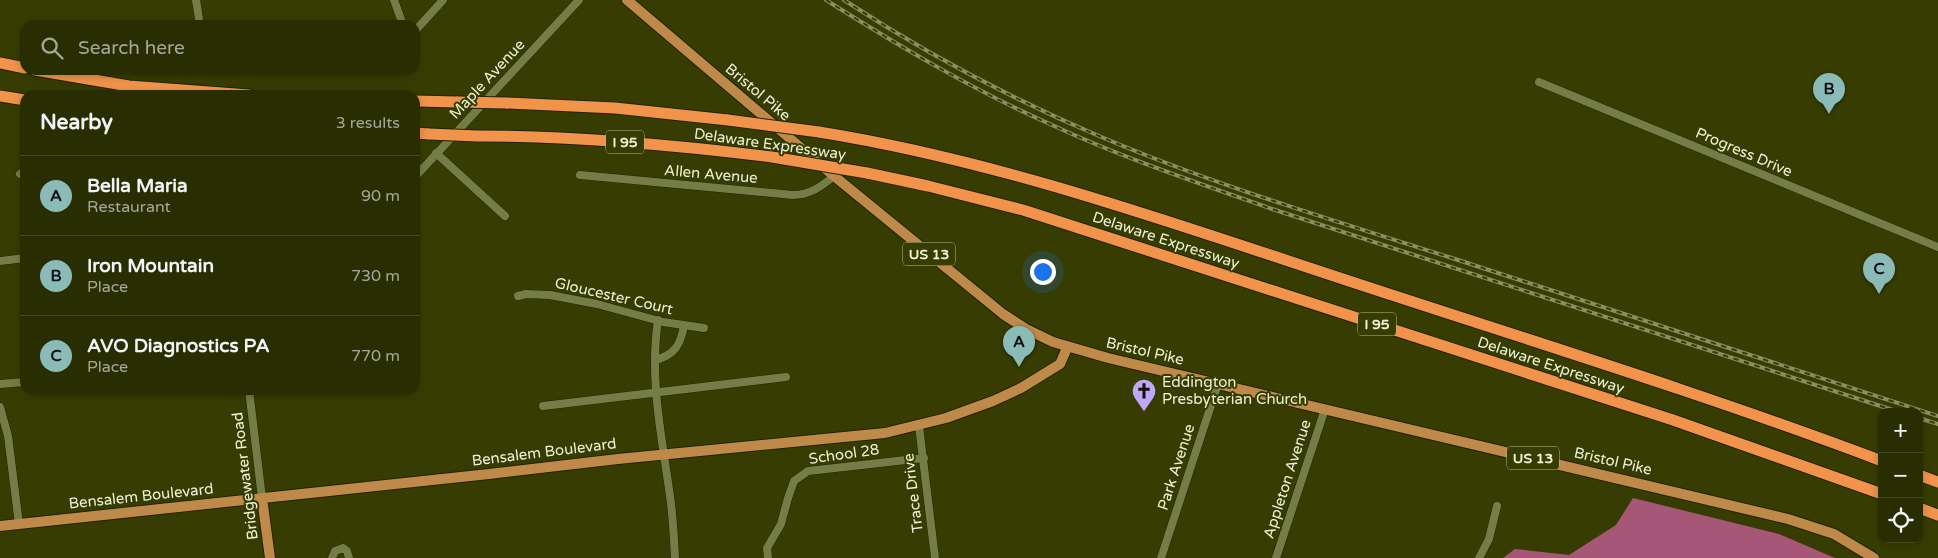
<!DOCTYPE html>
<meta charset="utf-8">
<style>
body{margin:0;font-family:"Varela Round",sans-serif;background:#353a11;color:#f1f3f6}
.controls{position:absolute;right:15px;bottom:15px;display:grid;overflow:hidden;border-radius:10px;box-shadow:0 2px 8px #0003}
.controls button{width:45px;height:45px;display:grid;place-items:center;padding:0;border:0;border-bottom:1px solid #454a24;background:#292e02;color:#f1f3f6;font:25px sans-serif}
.you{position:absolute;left:1042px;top:271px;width:18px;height:18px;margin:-12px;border:4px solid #fff;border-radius:50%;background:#1a73e8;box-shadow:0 0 0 8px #1a73e833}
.badge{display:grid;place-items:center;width:32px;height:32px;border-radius:50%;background:#8bbbb9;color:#111;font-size:16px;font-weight:700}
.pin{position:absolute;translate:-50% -41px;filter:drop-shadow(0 1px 2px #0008)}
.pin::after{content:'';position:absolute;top:26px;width:18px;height:15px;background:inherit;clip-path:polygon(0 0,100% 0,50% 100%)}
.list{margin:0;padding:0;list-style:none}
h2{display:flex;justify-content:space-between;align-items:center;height:65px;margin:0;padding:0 20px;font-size:21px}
h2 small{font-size:16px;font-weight:400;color:#a5a899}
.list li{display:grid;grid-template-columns:32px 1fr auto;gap:15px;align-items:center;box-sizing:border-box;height:80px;padding:0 20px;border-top:1px solid #454a24}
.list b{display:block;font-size:19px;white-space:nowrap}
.list p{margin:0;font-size:16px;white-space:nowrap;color:#a5a899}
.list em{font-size:16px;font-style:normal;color:#a5a899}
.icon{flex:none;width:28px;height:28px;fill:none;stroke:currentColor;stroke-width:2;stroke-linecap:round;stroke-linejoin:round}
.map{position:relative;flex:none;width:1938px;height:558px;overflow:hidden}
.search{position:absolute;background:#292e02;box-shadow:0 2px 8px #0003;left:20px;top:20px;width:400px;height:55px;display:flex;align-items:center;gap:12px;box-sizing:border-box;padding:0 18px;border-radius:15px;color:#a5a899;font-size:19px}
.panel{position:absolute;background:#292e02;box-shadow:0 2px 8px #0003;left:20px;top:90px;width:400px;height:305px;border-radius:15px}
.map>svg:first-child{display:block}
.forest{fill:#a65777}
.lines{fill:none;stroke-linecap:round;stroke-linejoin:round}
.minor-casing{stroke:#1f2306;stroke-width:9}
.major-casing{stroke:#1f2306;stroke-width:12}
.highway-casing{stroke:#1f2306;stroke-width:13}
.minor{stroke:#757d47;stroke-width:8}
.major{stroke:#bf8a49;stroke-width:10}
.highway{stroke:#f1934b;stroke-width:11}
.rail-casing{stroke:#898f62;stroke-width:4}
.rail{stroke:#373d02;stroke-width:2;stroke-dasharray:5.5;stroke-linecap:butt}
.highway-bridge-casing{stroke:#1f2306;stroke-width:13;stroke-linecap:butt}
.highway-bridge{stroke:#f1934b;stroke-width:11}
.labels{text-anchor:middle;stroke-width:4;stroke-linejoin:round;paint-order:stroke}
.shield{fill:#373d02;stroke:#b6bc96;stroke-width:1}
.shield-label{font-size:14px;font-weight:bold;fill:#ecf2d5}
.street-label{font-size:15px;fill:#ecf2d5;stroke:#373d02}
.poi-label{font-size:15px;fill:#ecf2d5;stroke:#373d02;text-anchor:start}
</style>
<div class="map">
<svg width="1938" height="558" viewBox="0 0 1938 558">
<rect width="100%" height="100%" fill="#373d02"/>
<!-- forest -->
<path class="forest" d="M1633,498L1779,534L1835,558H1503L1515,549L1569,555L1616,525Z"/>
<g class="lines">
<defs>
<path id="minor" d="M196,0L200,25
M394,0L403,25
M415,31L443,0
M1539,82L1938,247
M436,153L505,216
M20,174L25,171
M580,175L793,195C810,195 822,186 834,176
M415,177L579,0
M0,261L25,258
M518,296L526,294L550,295L597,304L663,322L704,328
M658,320C649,379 662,438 670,496C673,517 674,538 675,558
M655,360C675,355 681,344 684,325
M0,384L25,382
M249,390L262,498
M543,406L786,377
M0,407L8,436L19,524
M919,426L935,558
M332,558L335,551L343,548L347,551L349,558
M768,558L767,548L781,524L788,498L794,481L808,471L924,458
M1161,558L1218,384
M1276,558L1325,409
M1479,558L1489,539L1497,506"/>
<path id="major" d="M627,0L834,176L1003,314L1026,329L1053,342L1108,358L1788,519L1834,534L1874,558
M262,498L270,558
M0,526L489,474L618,459L885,433L946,418L993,401L1021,388L1060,364L1067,348"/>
<path id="highway" d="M0,63L25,68
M35,70L129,86L249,95
M0,96L25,100
M415,101L458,102
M506,103L615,108L728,120
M819,132C1000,161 1172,223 1346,280C1525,339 1705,394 1882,461
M415,133L429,134
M477,136C576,136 674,145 772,157
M867,173L928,186L1023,210L1673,420L1882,494
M1919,475L1938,482
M1919,508L1938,515"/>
</defs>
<!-- minor casing -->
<use href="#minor" class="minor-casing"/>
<!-- major casing -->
<use href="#major" class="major-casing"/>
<!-- highway casing -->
<use href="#highway" class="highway-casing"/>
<!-- minor -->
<use href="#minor" class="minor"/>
<!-- major -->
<use href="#major" class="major"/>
<!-- highway -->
<use href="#highway" class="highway"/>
<defs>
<path id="rail" d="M826,0C899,46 973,90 1052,125C1123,158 1198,183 1272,209L1899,412
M844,0C925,53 1010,98 1099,136C1214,185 1336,221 1455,259C1616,311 1777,364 1938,416
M1919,418L1938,424"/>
</defs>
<!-- rail casing -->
<use href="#rail" class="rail-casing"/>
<!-- rail -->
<use href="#rail" class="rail"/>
<defs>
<path id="highway-bridge" d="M458,102L506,103
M728,120L819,132
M429,134L477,136
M772,157L867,173"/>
</defs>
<!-- highway-bridge casing -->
<use href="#highway-bridge" class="highway-bridge-casing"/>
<!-- highway-bridge -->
<use href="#highway-bridge" class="highway-bridge"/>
</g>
<!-- icons -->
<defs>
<symbol id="church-pin" viewBox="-11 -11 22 30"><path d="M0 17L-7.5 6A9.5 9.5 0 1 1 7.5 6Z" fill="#bda9f5" stroke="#373d02"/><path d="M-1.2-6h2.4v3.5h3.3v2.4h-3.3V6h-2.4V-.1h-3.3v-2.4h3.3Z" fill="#111"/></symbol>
</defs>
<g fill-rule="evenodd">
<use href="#church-pin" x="1130" y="377" width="28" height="38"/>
</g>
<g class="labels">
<!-- shield labels -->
<g class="shield">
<rect x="606" y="130.5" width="38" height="23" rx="4"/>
<rect x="903" y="242.5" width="52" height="23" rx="4"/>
<rect x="1358" y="312.5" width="38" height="23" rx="4"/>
<rect x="1507" y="446.5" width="52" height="23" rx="4"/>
</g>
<g class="shield-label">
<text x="625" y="147">I 95</text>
<text x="929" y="259">US 13</text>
<text x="1377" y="329">I 95</text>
<text x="1533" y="463">US 13</text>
</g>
<!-- street labels -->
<g class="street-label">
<text transform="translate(487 79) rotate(-47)" y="5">Maple Avenue</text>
<text transform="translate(758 92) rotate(40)" y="5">Bristol Pike</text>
<text transform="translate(770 144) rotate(8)" y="5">Delaware Expressway</text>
<text transform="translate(1744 152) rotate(23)" y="5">Progress Drive</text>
<text transform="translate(711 174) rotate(5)" y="5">Allen Avenue</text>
<text transform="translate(1166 240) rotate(18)" y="5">Delaware Expressway</text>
<text transform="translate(614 296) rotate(13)" y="5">Gloucester Court</text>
<text transform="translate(1145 351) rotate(13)" y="5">Bristol Pike</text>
<text transform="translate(1551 365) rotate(18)" y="5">Delaware Expressway</text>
<text transform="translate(544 452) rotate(-7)" y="5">Bensalem Boulevard</text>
<text transform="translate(844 454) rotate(-8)" y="5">School 28</text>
<text transform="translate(1613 461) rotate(13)" y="5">Bristol Pike</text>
<text transform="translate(1176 467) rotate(-72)" y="5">Park Avenue</text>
<text transform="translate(245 476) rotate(-97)" y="5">Bridgewater Road</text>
<text transform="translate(1287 479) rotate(-72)" y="5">Appleton Avenue</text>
<text transform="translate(913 493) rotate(-97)" y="5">Trace Drive</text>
<text transform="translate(141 496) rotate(-6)" y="5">Bensalem Boulevard</text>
</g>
<!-- poi labels -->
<g class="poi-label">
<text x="1162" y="387">Eddington<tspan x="1162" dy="17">Presbyterian Church</tspan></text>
</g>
</g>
</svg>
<div class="controls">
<button>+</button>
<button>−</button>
<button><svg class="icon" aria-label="locate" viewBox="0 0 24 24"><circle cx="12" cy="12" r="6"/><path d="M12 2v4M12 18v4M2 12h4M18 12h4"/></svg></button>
</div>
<div class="you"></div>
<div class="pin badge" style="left:1019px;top:367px">A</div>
<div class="pin badge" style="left:1829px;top:114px">B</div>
<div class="pin badge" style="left:1879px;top:294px">C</div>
<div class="search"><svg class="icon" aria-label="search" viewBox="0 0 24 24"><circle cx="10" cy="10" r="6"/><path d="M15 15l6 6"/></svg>Search here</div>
<section class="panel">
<h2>Nearby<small>3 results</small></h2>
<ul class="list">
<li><span class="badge">A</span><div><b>Bella Maria</b><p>Restaurant</p></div><em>90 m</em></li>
<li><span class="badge">B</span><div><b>Iron Mountain</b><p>Place</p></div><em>730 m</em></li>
<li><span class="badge">C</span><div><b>AVO Diagnostics PA</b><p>Place</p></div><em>770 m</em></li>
</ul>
</section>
</div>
